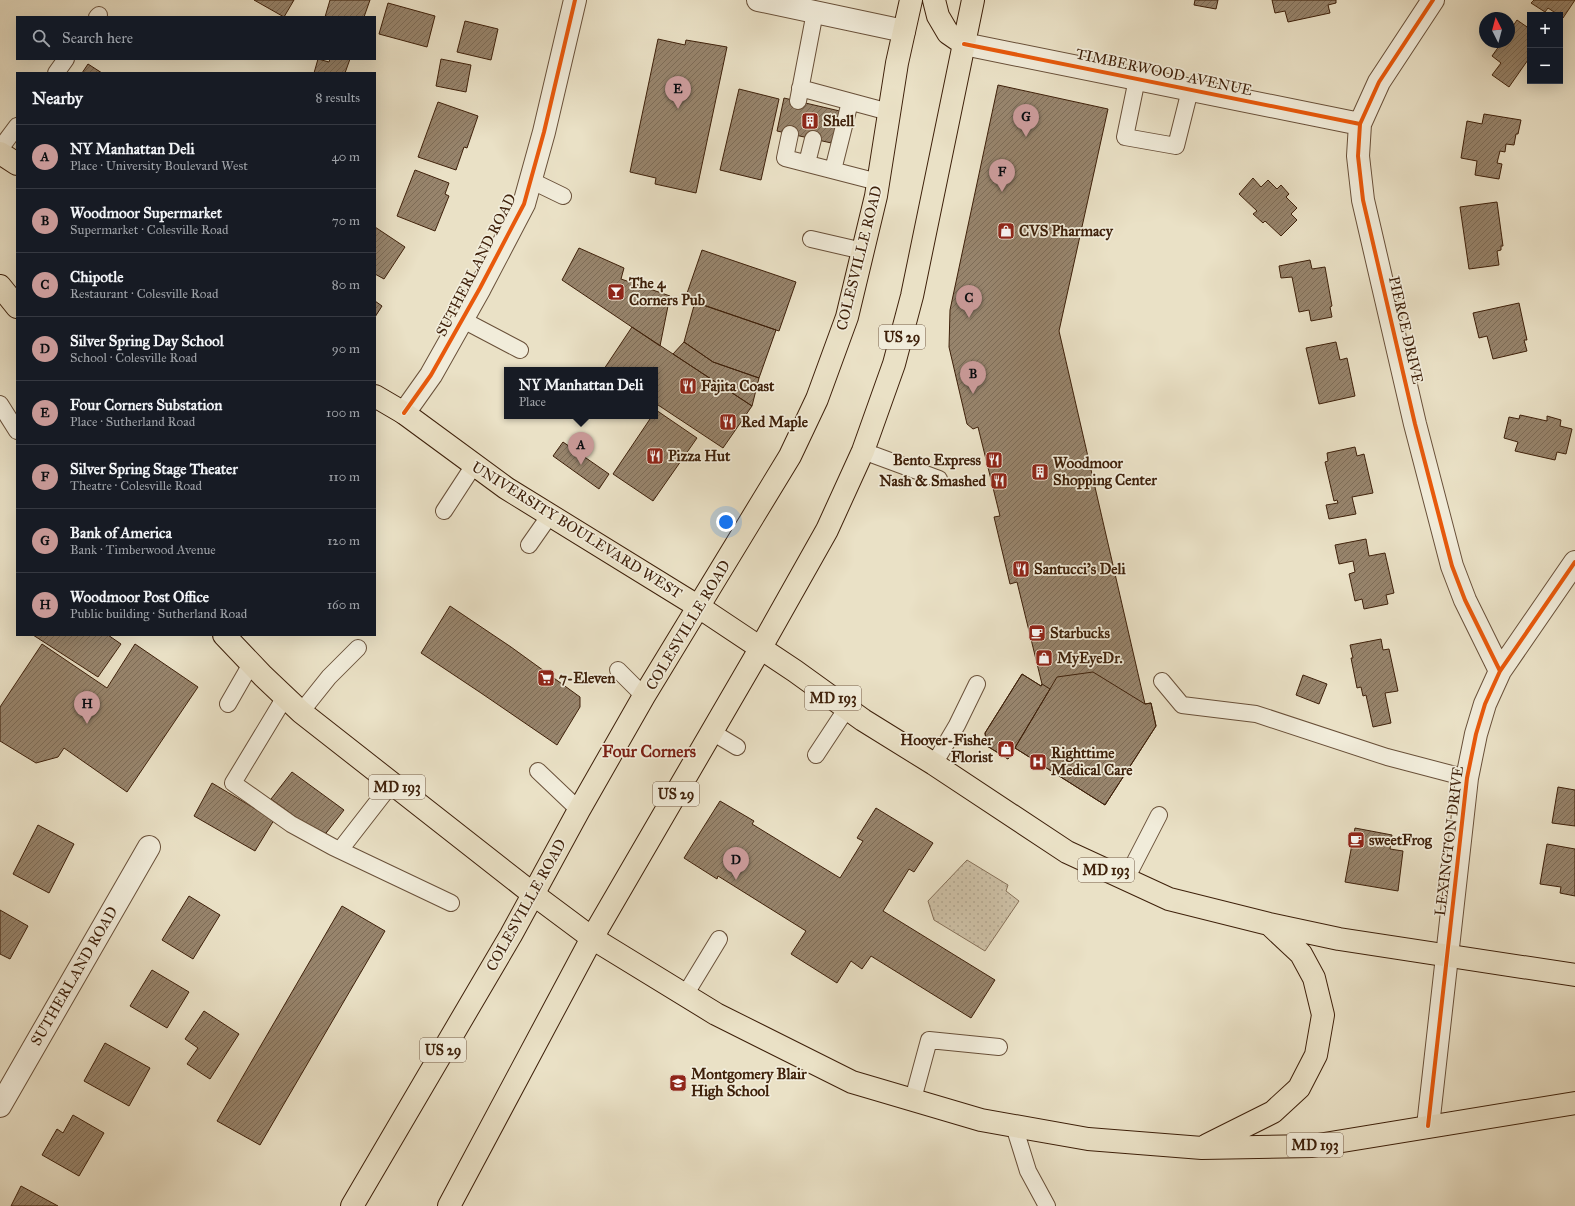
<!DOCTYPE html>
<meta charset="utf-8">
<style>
body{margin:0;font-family:"IM FELL Great Primer",serif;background:#20242c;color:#f1f3f6}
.controls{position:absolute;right:12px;top:12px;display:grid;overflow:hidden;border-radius:0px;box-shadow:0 4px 16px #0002}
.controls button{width:36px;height:36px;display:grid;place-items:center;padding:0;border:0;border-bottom:1px solid #363941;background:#171b24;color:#f1f3f6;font:20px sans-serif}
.compass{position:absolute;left:1479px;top:12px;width:36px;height:36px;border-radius:50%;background:#171b24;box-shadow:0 4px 16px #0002;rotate:354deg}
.you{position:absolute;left:726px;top:522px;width:14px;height:14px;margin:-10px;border:3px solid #fff;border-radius:50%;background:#1a73e8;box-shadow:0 0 0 6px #1a73e833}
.badge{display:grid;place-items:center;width:26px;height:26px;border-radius:50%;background:#c59692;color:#111;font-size:13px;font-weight:700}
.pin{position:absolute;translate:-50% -33px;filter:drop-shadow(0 1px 2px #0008)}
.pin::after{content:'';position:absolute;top:21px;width:14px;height:12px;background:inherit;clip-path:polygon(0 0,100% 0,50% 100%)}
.popup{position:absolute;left:504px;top:367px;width:154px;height:52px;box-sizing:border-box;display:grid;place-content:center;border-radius:0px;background:#171b24;filter:drop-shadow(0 1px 3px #0005);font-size:13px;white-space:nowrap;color:#9ea1a6}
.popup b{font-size:15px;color:#f1f3f6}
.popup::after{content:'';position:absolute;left:50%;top:100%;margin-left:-8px;border:8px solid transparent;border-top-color:#171b24}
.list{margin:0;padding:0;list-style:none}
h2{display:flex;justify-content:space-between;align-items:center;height:52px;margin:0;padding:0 16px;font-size:17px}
h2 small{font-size:13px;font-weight:400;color:#9ea1a6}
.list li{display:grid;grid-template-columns:26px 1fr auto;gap:12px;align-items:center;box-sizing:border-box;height:64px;padding:0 16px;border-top:1px solid #363941}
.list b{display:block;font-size:15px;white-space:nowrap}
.list p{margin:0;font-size:13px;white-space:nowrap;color:#9ea1a6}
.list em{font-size:13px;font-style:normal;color:#9ea1a6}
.icon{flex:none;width:22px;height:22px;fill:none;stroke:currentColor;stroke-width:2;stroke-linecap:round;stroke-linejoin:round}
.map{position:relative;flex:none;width:1575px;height:1206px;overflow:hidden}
.search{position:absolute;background:#171b24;box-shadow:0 4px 16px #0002;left:16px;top:16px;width:360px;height:44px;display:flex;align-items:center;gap:10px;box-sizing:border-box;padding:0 14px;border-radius:0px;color:#9ea1a6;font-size:15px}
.panel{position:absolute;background:#171b24;box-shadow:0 4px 16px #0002;left:16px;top:72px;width:360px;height:564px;border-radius:0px}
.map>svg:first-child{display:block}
.park{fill:url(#park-dots);stroke:#867058}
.building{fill:url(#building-hatch);stroke:#3e200a}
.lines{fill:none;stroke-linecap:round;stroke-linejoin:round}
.lane-casing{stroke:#695039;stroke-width:18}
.street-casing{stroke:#695039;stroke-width:24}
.primary-casing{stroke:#3e200a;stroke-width:24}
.highway-casing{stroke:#3e200a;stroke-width:24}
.lane{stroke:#f1ecda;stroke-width:16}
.street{stroke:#f1ecda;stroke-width:22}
.primary{stroke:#eae1c6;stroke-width:22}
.highway{stroke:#eae1c6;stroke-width:22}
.cycleway-casing{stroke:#f1ecda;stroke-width:6}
.cycleway{stroke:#e8590c;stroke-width:4}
.labels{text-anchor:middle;stroke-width:3.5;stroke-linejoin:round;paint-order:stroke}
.shield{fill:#f1ecda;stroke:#745d48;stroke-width:1}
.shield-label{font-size:14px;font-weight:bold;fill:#3e200a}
.street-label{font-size:15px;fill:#3e200a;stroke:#f1ecda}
.poi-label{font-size:15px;font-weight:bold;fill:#3e200a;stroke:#f1ecda;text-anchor:start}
.quarter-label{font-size:17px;font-weight:bold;fill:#7a1f14;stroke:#f1ecda}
</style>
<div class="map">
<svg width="1575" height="1206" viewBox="0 0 1575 1206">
<defs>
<pattern id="park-dots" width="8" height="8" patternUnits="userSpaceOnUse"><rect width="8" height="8" fill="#cdc0a6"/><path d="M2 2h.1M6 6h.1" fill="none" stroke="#b1a58e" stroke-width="1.8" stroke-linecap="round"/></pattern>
<pattern id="building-hatch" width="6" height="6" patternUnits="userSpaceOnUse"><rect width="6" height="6" fill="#97846c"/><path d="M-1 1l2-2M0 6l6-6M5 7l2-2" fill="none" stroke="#7d6c57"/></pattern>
</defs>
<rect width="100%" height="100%" fill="#eae1c6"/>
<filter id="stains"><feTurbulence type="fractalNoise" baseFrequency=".005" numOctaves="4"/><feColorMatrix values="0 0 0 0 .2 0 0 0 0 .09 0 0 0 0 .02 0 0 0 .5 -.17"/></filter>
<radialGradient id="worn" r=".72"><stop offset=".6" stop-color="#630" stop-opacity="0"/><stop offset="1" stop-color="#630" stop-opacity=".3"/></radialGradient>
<!-- park -->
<path class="park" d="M967,860L1008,885L1006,891L1019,901L985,951L934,920L928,901Z"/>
<!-- building -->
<path class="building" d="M254,0H294L284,17Z
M330,0H370L364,17H325Z
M1195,0H1218L1216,9L1194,5Z
M1272,0H1336V3L1328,5L1330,13L1288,22L1285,11L1275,13Z
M1534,0H1575L1563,18L1548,8L1545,12L1531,3Z
M388,3L435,16L427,47L379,34Z
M1517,20L1530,29V57L1509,87L1492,75L1501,63L1492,56L1502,42H1509V32Z
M465,21L498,29L491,60L457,52Z
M658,39L685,45L686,40L727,47L696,193L655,184L656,178L630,172Z
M318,59L329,62L330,59H350L345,73H314Z
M441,59L471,65L466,92L436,86Z
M88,64L102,73H82Z
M998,85L1108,109L1059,331L1145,704L1151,703L1156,726L1105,805L1015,748L1008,759L987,746L985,733L1022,674L1041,686L1042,684L1017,582L1010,584L994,517L1000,516L978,427L973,429L967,424L949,347L950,310Z
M739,89L779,99L761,180L720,170Z
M784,98L844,112L836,144L777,131Z
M438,102L478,116L467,148L464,147L456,170L418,157Z
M1484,114L1521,120L1518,134H1516L1514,145L1506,144L1505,152L1500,151L1497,163L1502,164L1499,179L1475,175L1477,161L1461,158L1467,121L1482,124Z
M415,170L449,183L445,194L449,196L435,231L397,216Z
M1253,178L1261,187L1268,180L1277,189L1281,185L1289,194L1286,197L1297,208L1291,214L1297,220L1281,236L1265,221L1263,223L1253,214L1257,211L1239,194Z
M1497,202L1503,246H1501V250L1497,251L1499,265L1469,269L1460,207Z
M375,227L405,247L384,279L375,274Z
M579,248L624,268L621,279L670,296L660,346L562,280Z
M702,250L796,282L779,331L685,299Z
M1310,260L1312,269L1325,267L1332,306L1330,307L1332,317L1311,321L1309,310L1299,312L1292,277L1281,278L1279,266Z
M375,301L382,306L375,317Z
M695,302L776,330L759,378L713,362L684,342Z
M1519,303L1527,340H1524L1527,351L1493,359L1487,336L1479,338L1473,313Z
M632,327L752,406L723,448L655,403V370L604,369Z
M684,342L713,362L759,378L752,406L673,354Z
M1336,342L1340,360L1347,358L1355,396L1319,404L1306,348Z
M656,410L697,438L653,501L613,474L652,416H655Z
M1520,415L1547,421V416L1561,420L1560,426L1572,429L1566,454L1557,452L1555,460L1515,451L1518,442L1504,438L1509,417L1519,419Z
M563,442L609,474L599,489L553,456Z
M1355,447L1357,456L1364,454L1373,493L1352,497L1356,514L1329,519L1326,505L1338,503L1337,500L1334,501L1325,462L1328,461L1327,453Z
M1366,539L1369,556L1385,553L1394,593L1386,595L1388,604L1364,609L1362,599L1355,601L1349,574L1355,572L1353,561L1339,564L1335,545Z
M450,606L511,647L580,697V707L557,745L481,693L421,653Z
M33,635H108L121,644L98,677Z
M1381,639L1383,650L1389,649L1398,691L1385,693L1391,723L1373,727L1366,695L1363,696L1361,687L1357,688L1351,658H1353L1350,645Z
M42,644L107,688L135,644L198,687L127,792L64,748L58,757L36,763L0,741V707Z
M1093,672L1145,704L1151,703L1156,726L1105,805L1015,748L1057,677Z
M1022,674L1041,686L1042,684L1050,689L1008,759L987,746L985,733Z
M1303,675L1327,684L1319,704L1296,695Z
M292,772L344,810L323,837L271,799Z
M212,783L274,820L255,851L194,816Z
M1558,787L1575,790V826L1552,823Z
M720,801L754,821L752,824L840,878L863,841L857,838L876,808L933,843L914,872L909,869L883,911L995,980L971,1018L871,956L862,969L851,961L837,983L791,954L806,931L718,876L717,879L684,858Z
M38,825L74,844L49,893L13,874Z
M1355,828L1392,835L1390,849L1403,851L1398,891L1345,882Z
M1547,844L1575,849V896L1560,893L1561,887L1540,884Z
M189,896L220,915L193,959L162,940Z
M342,906L385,931L260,1145L217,1121Z
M0,910L28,926L10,959L0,954Z
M152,970L189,992L167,1028L130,1006Z
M204,1011L239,1034L210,1079L187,1064L198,1048L185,1039Z
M105,1043L150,1068L129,1106L84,1081Z
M73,1115L104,1133L79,1176L42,1155L57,1129L63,1133Z
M21,1186L58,1206H11Z"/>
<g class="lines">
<defs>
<path id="lane" d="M97,17L99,15
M56,73L66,59
M1137,79L1125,137L1176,146L1190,90
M800,88L889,112
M798,101L815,12
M790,134L785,158L878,182
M0,149L17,126
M807,163L813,139
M833,170L850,102
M530,180L563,196
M811,239L863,251
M463,320L520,350
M0,404L17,431
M863,451L939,479
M444,511L474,465
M529,545L550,515
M618,670L644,696
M1162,681L1182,705L1256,714L1387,757L1467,778
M285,697L233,783L291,824L333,847L451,903
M228,704L251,664
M301,712L329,677L358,648
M712,732L737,747
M816,755L847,708
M934,764L957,725L977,684
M538,771L579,810
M340,850L392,783
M1126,879L1159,815
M685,995L719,939
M913,1099L929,1040L999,1047
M1014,1126L1028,1171L1047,1206"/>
<path id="street" d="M758,0L904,31
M1433,0L1379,82L1360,124L1358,156L1363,200L1415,424L1452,566L1465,600L1500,671
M964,44L1360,124
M404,413L431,375L480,288L524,204L544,132L575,0
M0,1106L149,847
M1428,1126L1467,778L1476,734L1485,704L1500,671L1575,562"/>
<path id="primary" d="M0,153L17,164
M0,286L17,307
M375,396L404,413L506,488L699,607L795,671L863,720L934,764L1067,852L1169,899L1269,924L1339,939L1575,975
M224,635L263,676L301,712L533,894L592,938L716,1014L852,1082L981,1120L1088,1139L1202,1148L1312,1146L1575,1103
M1207,1145L1273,1112L1299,1088L1316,1055L1323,1015L1314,978L1301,954L1269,924"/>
<path id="highway" d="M934,0L938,16L948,33L964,44
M352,1206L511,935L579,810L644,696L790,456L817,399L847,317L876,196L897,63L911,0
M449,1206L592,938L760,649L827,530L863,451L894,364L912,296L973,0"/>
</defs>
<!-- lane casing -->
<use href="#lane" class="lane-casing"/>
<!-- street casing -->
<use href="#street" class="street-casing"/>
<!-- primary casing -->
<use href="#primary" class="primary-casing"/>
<!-- highway casing -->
<use href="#highway" class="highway-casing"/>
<!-- lane -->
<use href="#lane" class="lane"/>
<!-- street -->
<use href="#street" class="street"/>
<!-- primary -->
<use href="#primary" class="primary"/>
<!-- highway -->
<use href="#highway" class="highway"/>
<defs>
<path id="cycleway" d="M1433,0L1379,82L1360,124L1358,156L1363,200L1415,424L1452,566L1465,600L1500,671
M964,44L1360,124
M404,413L431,375L480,288L524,204L544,132L575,0
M1428,1126L1467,778L1476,734L1485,704L1500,671L1575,562"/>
</defs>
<!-- cycleway casing -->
<use href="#cycleway" class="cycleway-casing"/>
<!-- cycleway -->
<use href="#cycleway" class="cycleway"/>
</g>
<!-- icons -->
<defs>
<symbol id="building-square" viewBox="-11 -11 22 22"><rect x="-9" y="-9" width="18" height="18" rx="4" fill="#8f2418" stroke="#f1ecda"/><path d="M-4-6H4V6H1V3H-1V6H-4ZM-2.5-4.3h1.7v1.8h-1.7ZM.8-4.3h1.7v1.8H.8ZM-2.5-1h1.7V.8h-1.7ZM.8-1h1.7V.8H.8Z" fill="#fff"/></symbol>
<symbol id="shop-square" viewBox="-11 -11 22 22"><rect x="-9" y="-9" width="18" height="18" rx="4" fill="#8f2418" stroke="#f1ecda"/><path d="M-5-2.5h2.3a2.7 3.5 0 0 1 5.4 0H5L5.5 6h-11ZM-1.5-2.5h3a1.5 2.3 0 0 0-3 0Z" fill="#fff"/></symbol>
<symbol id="bar-square" viewBox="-11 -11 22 22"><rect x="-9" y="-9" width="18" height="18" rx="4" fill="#8f2418" stroke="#f1ecda"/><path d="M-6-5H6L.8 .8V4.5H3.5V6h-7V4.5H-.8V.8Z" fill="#fff"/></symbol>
<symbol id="restaurant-square" viewBox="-11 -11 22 22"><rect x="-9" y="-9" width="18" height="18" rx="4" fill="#8f2418" stroke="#f1ecda"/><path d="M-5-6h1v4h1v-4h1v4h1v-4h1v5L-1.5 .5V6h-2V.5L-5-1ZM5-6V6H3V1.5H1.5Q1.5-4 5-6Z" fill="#fff"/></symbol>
<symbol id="cafe-square" viewBox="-11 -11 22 22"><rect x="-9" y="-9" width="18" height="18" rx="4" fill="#8f2418" stroke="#f1ecda"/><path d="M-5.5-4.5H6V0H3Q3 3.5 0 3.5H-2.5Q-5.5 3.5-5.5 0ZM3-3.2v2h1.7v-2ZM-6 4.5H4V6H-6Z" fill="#fff"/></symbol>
<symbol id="supermarket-square" viewBox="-11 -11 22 22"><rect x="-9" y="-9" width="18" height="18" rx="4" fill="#8f2418" stroke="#f1ecda"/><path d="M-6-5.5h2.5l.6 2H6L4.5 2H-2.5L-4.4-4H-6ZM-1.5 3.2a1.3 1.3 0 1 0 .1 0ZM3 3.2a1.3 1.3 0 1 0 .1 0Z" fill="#fff"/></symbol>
<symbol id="hospital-square" viewBox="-11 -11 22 22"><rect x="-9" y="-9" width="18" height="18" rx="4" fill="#8f2418" stroke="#f1ecda"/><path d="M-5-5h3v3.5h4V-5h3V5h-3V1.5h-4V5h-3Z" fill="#fff"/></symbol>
<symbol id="school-square" viewBox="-11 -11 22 22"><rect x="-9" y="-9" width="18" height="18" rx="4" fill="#8f2418" stroke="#f1ecda"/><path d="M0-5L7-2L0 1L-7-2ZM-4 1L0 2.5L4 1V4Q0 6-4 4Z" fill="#fff"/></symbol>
</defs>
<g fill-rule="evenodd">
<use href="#building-square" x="800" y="111" width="20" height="20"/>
<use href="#shop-square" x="996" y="221" width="20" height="20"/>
<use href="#bar-square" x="606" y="282" width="20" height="20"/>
<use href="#restaurant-square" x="678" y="376" width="20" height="20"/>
<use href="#restaurant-square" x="718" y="412" width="20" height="20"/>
<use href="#restaurant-square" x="645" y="446" width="20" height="20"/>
<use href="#restaurant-square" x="984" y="450" width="20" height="20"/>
<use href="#building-square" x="1030" y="462" width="20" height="20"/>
<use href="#restaurant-square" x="989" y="471" width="20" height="20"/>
<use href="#restaurant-square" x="1011" y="559" width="20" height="20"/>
<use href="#cafe-square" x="1027" y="623" width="20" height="20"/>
<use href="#shop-square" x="1034" y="648" width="20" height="20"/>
<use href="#supermarket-square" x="536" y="668" width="20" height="20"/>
<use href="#shop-square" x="996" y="739" width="20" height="20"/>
<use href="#hospital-square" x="1028" y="752" width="20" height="20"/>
<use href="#cafe-square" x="1346" y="830" width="20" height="20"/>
<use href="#school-square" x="668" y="1073" width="20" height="20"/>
</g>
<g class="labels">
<!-- shield labels -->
<g class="shield">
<rect x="879" y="325" width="46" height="24" rx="3"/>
<rect x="805" y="686" width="56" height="24" rx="3"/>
<rect x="369" y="775" width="56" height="24" rx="3"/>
<rect x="653" y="782" width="46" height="24" rx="3"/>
<rect x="1078" y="858" width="56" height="24" rx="3"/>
<rect x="420" y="1038" width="46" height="24" rx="3"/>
<rect x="1287" y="1133" width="56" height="24" rx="3"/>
</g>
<g class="shield-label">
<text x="902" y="342">US 29</text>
<text x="833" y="703">MD 193</text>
<text x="397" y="792">MD 193</text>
<text x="676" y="799">US 29</text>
<text x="1106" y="875">MD 193</text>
<text x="443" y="1055">US 29</text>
<text x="1315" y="1150">MD 193</text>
</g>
<!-- street labels -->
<g class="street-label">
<text transform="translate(1164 72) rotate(12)" y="5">TIMBERWOOD AVENUE</text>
<text transform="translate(859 258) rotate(-76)" y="5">COLESVILLE ROAD</text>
<text transform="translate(476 265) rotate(-63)" y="5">SUTHERLAND ROAD</text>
<text transform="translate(1406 330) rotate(77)" y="5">PIERCE DRIVE</text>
<text transform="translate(577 530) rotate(32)" y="5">UNIVERSITY BOULEVARD WEST</text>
<text transform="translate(688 625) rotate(-59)" y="5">COLESVILLE ROAD</text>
<text transform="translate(1449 841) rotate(-83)" y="5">LEXINGTON DRIVE</text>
<text transform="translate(526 905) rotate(-61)" y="5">COLESVILLE ROAD</text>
<text transform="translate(74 976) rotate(-60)" y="5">SUTHERLAND ROAD</text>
</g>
<!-- poi labels -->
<g class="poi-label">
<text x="823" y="126">Shell</text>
<text x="1019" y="236">CVS Pharmacy</text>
<text x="629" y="288">The 4<tspan x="629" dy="17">Corners Pub</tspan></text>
<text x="701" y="391">Fajita Coast</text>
<text x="741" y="427">Red Maple</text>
<text x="668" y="461">Pizza Hut</text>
<text x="981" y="465" text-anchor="end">Bento Express</text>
<text x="1053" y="468">Woodmoor<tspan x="1053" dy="17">Shopping Center</tspan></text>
<text x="986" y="486" text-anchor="end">Nash &amp; Smashed</text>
<text x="1034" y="574">Santucci's Deli</text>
<text x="1050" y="638">Starbucks</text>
<text x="1057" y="663">MyEyeDr.</text>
<text x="559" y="683">7-Eleven</text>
<text x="993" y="745" text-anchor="end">Hoover-Fisher<tspan x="993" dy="17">Florist</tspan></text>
<text x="1051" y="758">Righttime<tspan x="1051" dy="17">Medical Care</tspan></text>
<text x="1369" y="845">sweetFrog</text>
<text x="691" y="1079">Montgomery Blair<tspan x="691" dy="17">High School</tspan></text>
</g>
<!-- quarter labels -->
<g class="quarter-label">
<text x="649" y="757">Four Corners</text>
</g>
</g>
<rect width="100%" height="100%" filter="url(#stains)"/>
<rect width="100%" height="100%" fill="url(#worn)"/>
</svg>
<div class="controls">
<button>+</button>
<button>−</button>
</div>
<svg class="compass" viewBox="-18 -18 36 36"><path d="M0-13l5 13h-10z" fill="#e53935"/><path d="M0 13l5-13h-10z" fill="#9ea1a6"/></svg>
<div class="you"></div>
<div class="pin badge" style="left:581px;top:465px">A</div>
<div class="popup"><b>NY Manhattan Deli</b>Place</div>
<div class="pin badge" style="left:973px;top:394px">B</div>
<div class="pin badge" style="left:969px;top:318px">C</div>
<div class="pin badge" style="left:736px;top:880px">D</div>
<div class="pin badge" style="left:678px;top:109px">E</div>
<div class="pin badge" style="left:1002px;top:192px">F</div>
<div class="pin badge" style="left:1026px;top:137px">G</div>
<div class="pin badge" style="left:87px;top:724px">H</div>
<div class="search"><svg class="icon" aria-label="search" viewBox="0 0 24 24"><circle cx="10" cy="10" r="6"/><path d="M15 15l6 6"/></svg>Search here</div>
<section class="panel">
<h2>Nearby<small>8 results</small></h2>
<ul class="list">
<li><span class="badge">A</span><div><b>NY Manhattan Deli</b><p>Place · University Boulevard West</p></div><em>40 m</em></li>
<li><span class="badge">B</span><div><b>Woodmoor Supermarket</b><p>Supermarket · Colesville Road</p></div><em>70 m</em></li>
<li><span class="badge">C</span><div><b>Chipotle</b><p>Restaurant · Colesville Road</p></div><em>80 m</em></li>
<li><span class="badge">D</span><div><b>Silver Spring Day School</b><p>School · Colesville Road</p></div><em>90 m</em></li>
<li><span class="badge">E</span><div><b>Four Corners Substation</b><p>Place · Sutherland Road</p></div><em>100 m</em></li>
<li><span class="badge">F</span><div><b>Silver Spring Stage Theater</b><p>Theatre · Colesville Road</p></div><em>110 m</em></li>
<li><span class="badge">G</span><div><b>Bank of America</b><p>Bank · Timberwood Avenue</p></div><em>120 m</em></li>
<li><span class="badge">H</span><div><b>Woodmoor Post Office</b><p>Public building · Sutherland Road</p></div><em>160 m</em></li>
</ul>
</section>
</div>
